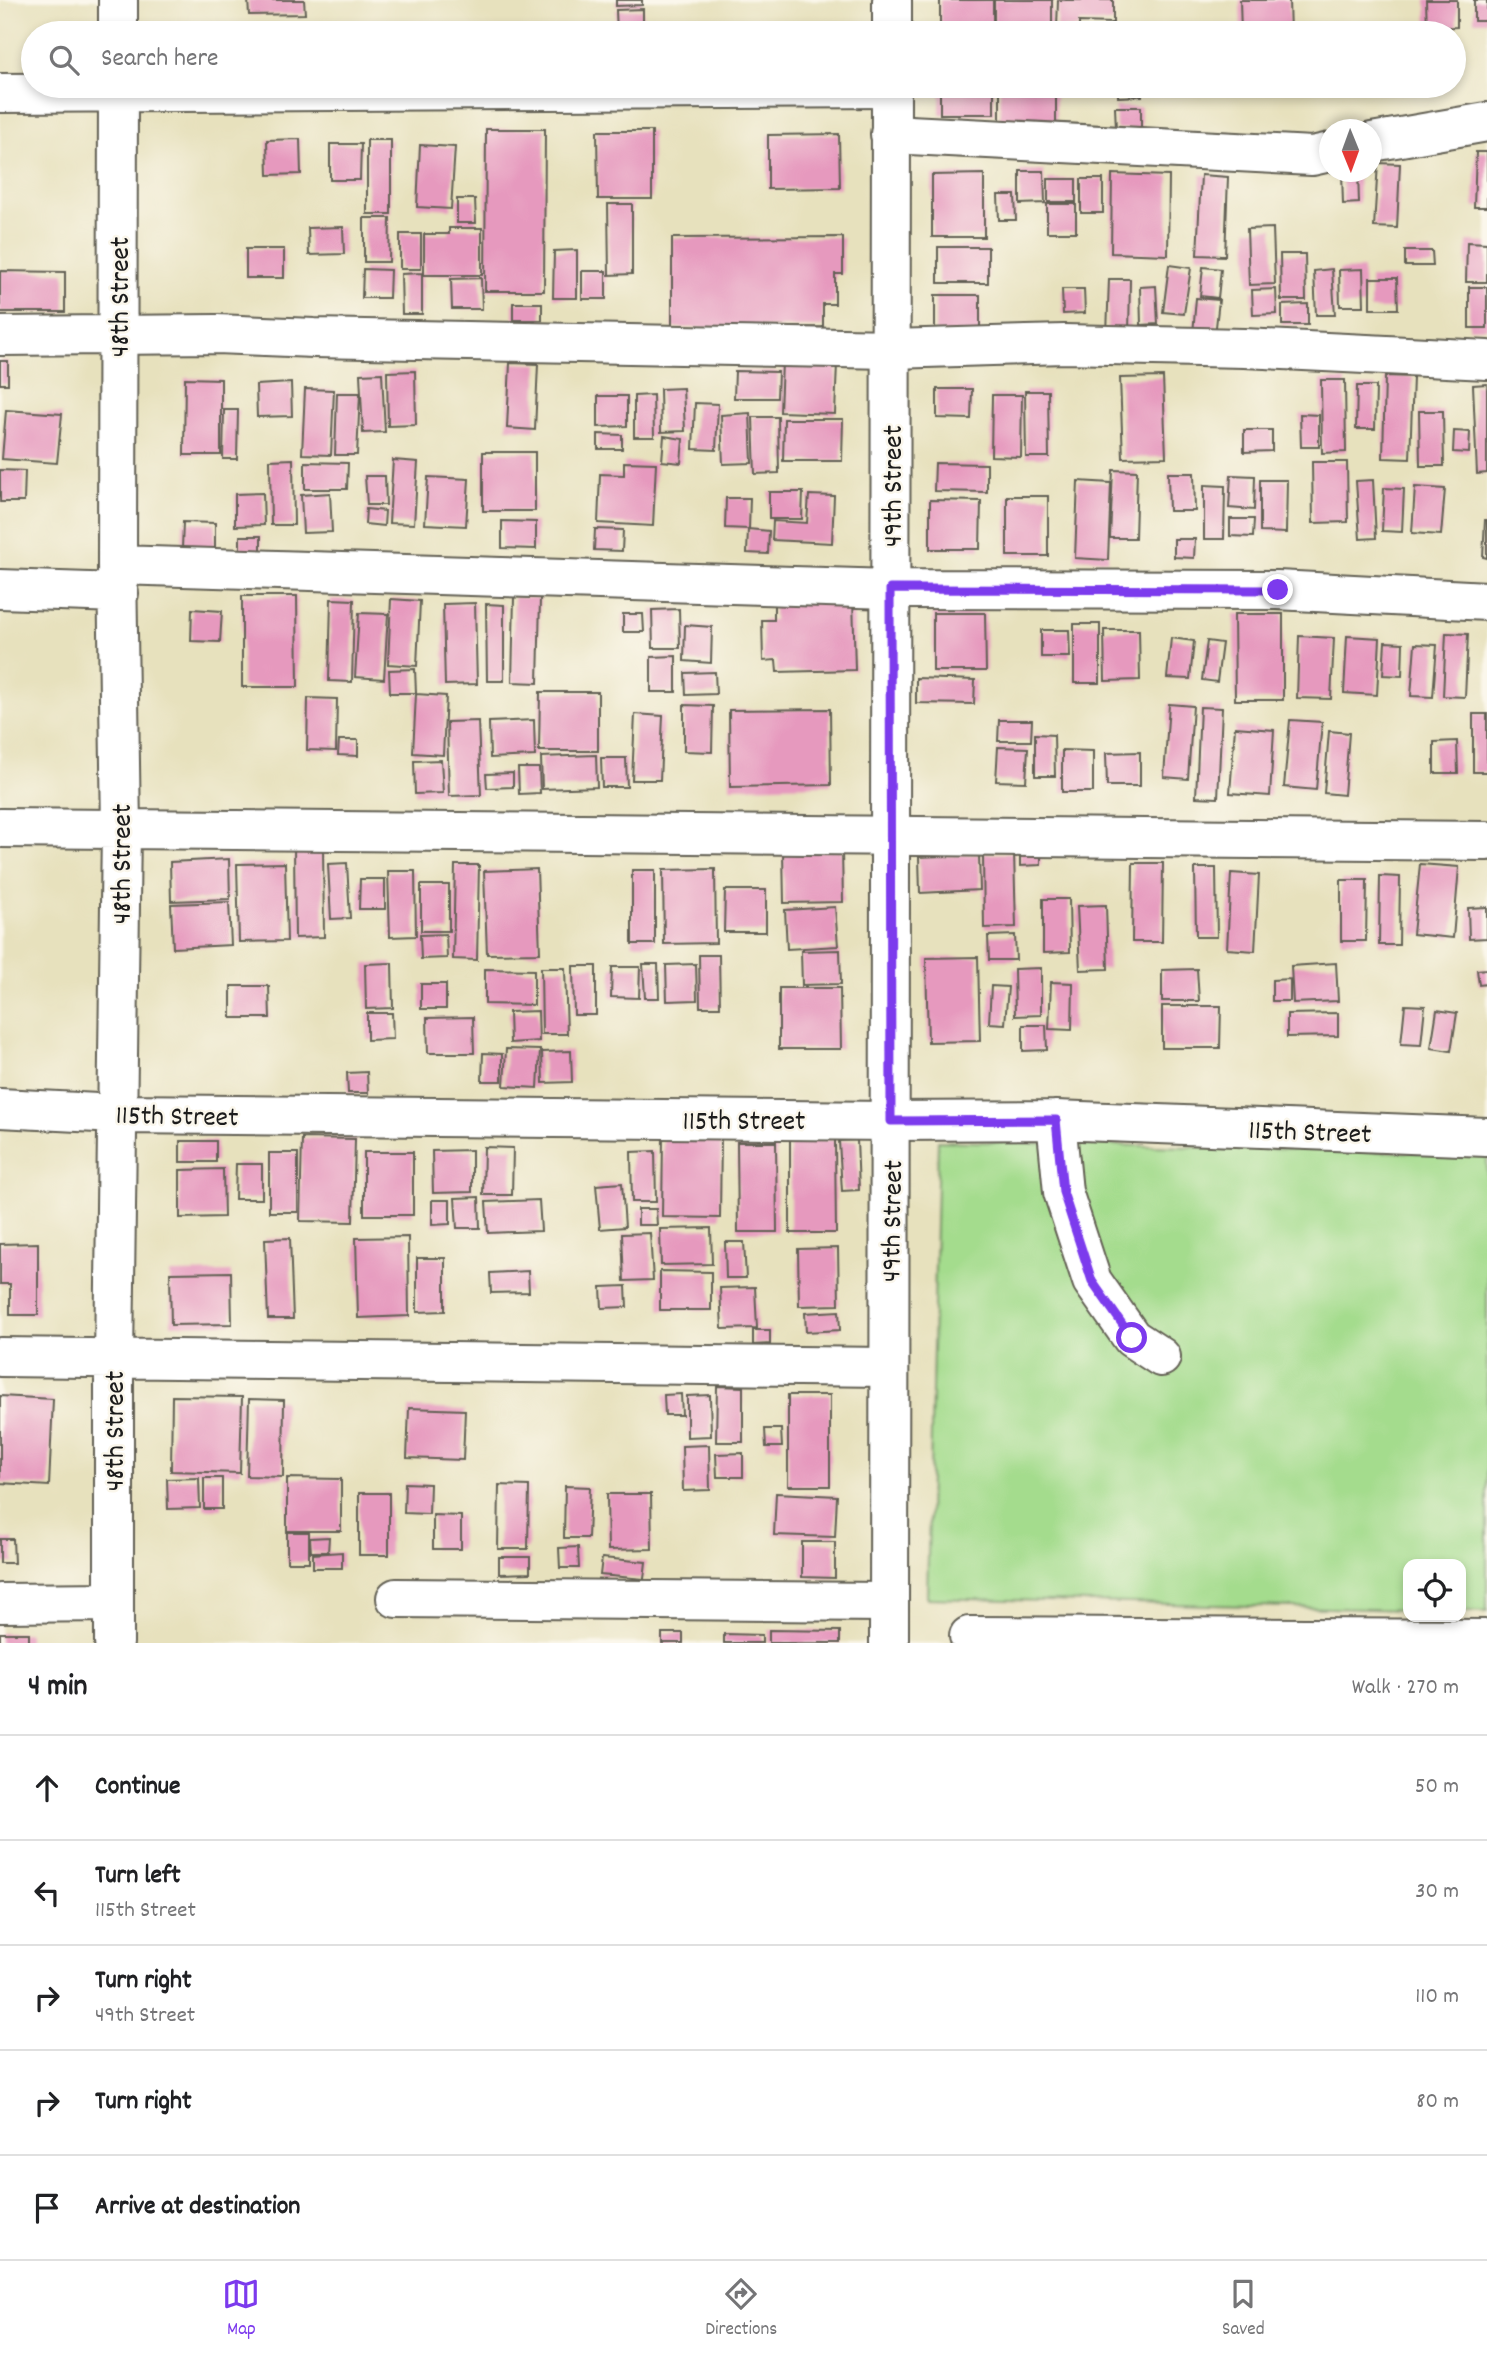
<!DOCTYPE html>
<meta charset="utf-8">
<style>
body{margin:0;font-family:Dekko,sans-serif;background:#f2f2f2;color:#202124}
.controls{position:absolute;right:21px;bottom:21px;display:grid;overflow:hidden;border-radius:14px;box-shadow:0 4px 10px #0003}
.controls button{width:63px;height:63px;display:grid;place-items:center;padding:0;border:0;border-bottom:2px solid #e0e0e0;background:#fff;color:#202124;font:35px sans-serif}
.compass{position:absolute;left:1319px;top:119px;width:63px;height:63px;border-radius:50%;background:#fff;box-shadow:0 4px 10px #0003;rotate:179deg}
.stop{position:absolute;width:21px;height:21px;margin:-16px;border:5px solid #7c3aed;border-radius:50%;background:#fff}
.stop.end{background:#7c3aed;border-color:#fff;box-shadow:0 2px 7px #0008}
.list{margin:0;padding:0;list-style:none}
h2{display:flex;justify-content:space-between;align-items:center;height:91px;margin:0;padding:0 28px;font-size:30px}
h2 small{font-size:23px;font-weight:400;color:#757577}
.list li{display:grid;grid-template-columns:46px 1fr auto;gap:21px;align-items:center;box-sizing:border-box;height:105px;padding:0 28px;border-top:2px solid #e0e0e0}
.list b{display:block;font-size:26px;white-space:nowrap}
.list p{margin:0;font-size:23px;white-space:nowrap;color:#757577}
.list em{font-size:23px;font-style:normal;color:#757577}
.icon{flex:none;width:38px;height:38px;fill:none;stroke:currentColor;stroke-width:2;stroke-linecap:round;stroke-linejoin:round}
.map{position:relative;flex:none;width:1487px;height:1643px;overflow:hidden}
.search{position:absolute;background:#fff;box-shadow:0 4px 10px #0003;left:21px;right:21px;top:21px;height:77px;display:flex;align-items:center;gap:18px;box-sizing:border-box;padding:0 24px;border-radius:38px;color:#757577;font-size:26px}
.sheet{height:616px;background:#fff}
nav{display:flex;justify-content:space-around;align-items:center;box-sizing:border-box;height:98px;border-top:2px solid #e0e0e0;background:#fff;font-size:19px;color:#757577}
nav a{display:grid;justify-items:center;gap:4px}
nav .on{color:#7c3aed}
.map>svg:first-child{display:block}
.green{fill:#a4dc8d;stroke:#607c54;stroke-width:2}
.building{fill:#e699be}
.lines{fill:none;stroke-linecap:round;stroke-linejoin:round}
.minor-casing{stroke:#636154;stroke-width:42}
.major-casing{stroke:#636154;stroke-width:42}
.minor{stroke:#fff;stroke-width:38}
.major{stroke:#fff;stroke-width:38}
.route{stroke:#7c3aed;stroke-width:9}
.labels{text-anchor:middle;stroke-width:5;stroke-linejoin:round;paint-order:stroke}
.street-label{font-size:28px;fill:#1c1c1c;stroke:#fbf7ec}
</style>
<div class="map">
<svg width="1487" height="1643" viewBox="0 0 1487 1643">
<rect width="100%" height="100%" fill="#fbf7ec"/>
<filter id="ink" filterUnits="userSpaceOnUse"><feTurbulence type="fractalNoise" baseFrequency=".0143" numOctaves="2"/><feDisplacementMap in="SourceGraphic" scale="14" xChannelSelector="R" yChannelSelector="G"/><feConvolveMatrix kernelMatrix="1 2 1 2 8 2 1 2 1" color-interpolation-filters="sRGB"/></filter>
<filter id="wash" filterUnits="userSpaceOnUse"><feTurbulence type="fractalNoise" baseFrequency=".00686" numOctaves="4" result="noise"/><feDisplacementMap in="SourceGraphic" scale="28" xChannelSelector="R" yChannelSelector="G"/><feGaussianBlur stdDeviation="1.57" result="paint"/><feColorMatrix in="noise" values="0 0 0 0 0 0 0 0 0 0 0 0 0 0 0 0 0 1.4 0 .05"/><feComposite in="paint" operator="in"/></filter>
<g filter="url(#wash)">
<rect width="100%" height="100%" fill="#e7e1bd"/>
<!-- green -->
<path class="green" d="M938,1141L1487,1154V1612L1461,1611V1564H1408V1610L927,1598Z"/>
<g id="blocks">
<!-- building -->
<path class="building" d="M248,0H304L305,14L249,15Z
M616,0H642V5L616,6Z
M940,0H993V29H940Z
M994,0H1052V25H994Z
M1058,0H1113V23L1079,22V28H1057Z
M1240,0H1289L1290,33H1241Z
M1426,0H1457V27L1427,28Z
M1474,0H1487V21H1474Z
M643,9V33H617L616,10Z
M940,86H994V114H940Z
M1000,86H1056V123H1000Z
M1118,86H1142V96L1118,97Z
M1115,107H1141V129H1116Z
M486,129H545L544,291H485Z
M597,131H652V199H598Z
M839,134L840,188L768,189V135Z
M300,139L301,174L268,175L267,140Z
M367,140H391V214H367Z
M330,144H361L360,180H330Z
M420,145L455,147L451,209L417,207Z
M1476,152H1487V207H1474Z
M1378,163L1400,164L1397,228L1374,227Z
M1020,171H1044L1045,203L1020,204Z
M1342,172H1358L1359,203L1343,204Z
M984,174V237H932V175Z
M1112,174L1169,176L1168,255L1111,253Z
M1201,175L1228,177L1225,256L1197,255Z
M1048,179H1076V202H1048Z
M1081,179H1103V213H1081Z
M998,195H1015L1016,220H999Z
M457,199H475L476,223H457Z
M608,204H632V274L609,275Z
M1047,204H1076V232H1047Z
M364,218H390L389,262H364Z
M343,227L344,254L309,255L308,228Z
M449,228H482V275H424V234H449Z
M1273,228L1275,284L1249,285L1247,229Z
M400,234H421V269H400Z
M843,237V274H835V304H823V327L672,328V238Z
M1467,242L1487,243V282H1466Z
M938,247H988V283H938Z
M246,249H284V278H246Z
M577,250V298H553L554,251Z
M1405,251H1432L1433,266H1405Z
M1280,254H1305L1306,300H1281Z
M1169,265L1191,268L1184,314L1163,312Z
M1203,267L1221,269L1218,298L1200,296Z
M363,269L390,270L389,298H362Z
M1332,269L1335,315H1316L1314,271Z
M1363,269L1364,306H1340L1339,270Z
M0,271L65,272V312H0Z
M582,271H606V299H582Z
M422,273V314H402L401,274Z
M481,278L482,309H452L451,279Z
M1370,278H1397L1398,309H1370Z
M1109,279H1130L1129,334H1107Z
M1156,286L1158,324L1141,325L1140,287Z
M1469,287H1487V328H1469Z
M1062,289H1084L1085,313L1063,314Z
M1276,289L1277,314L1253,315L1252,290Z
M935,295H980V338H935Z
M1196,298L1219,300L1215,336L1193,334Z
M513,303H542V320H513Z
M1308,304V325H1282V305Z
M0,361H8V384H0Z
M782,362L837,363L835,414L780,412Z
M510,363L538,364L535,430L507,428Z
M415,371L416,425L388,426L387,372Z
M735,371L778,372L777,398H734Z
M382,373L385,432L363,433L360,374Z
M1385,376L1413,377L1410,459L1383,458Z
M1163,377L1166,457L1123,458L1120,378Z
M185,378L221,379V455H184Z
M1321,380H1345L1346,452L1322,453Z
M291,383L292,416L257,417L256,385Z
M1487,384V473L1477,474L1473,385Z
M1357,386H1376L1375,429H1356Z
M683,388L685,431L661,432L660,389Z
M305,389L334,390L331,455L302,454Z
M937,389H972L971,419L937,418Z
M1025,391H1048L1049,457H1026Z
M337,393H360L357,455H335Z
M653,395L654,437H634V396Z
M992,395H1022L1021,457L991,456Z
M598,396H627V426L598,427Z
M695,403L718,404L716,450L693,449Z
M6,410L62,414L57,463L2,459Z
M224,410H238L237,459H223Z
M1419,411H1443L1444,466H1420Z
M750,413L752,463L723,464L721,415Z
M1300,414L1319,415V447H1301Z
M753,417H778L779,473L755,474Z
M784,419H843L842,461H783Z
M1244,430H1272V451L1244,452Z
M1454,431L1470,432L1469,453L1453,452Z
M598,434L622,435V449H598Z
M664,436L683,439L681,463L662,461Z
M483,452H535V511H483Z
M293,459L294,525H271L270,460Z
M393,460L418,462L414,524L389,523Z
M305,462L348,463L347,489H305Z
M624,462L656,463L653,526L598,523L600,474L624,475Z
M1312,462H1347L1348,522L1313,523Z
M935,463L987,464V492L934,491Z
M0,470L25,471L24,502H0Z
M1113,470L1137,471L1135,538H1110Z
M1168,473H1194L1195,511H1169Z
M1231,475L1255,476L1254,510L1229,508Z
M365,476H385L386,505H367Z
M428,477L469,479L466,526L425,524Z
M1260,480H1287L1286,533L1260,532Z
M1373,480L1376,538L1360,539L1356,481Z
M1078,481L1111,483L1108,560L1075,558Z
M1204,485L1225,486L1224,539H1204Z
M1415,487L1445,489L1441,535L1412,533Z
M1384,488L1404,489L1402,532L1382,531Z
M769,492H803L802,519H769Z
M263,493L264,525L235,526V494Z
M330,493L332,532L303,533L301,495Z
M809,495L834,496L832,543L772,540L773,521L807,523Z
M1007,496H1048V556H1007Z
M726,498H750L749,529L725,528Z
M930,500L981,501L980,549H930Z
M366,509L385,511L384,526L365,524Z
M1230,519H1254L1253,537L1230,536Z
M1485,520H1487V558L1483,557Z
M502,521L536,522V549L502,548Z
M183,522L215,523V550L182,549Z
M595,529L623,530L622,551L594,550Z
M748,529L769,531L768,554L747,553Z
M240,536H261V550H240Z
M1174,539H1195L1194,558L1174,557Z
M242,596H297L298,687H242Z
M514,597L540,598L538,683L512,682Z
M853,598L855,670L777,672L776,660L763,661L762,620H774V600Z
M331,599L354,600L352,682L329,681Z
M391,599L420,601L417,666L388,664Z
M475,603L477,684L445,685L443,604Z
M486,604L504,605V681H487Z
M192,609L222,611L220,642L191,641Z
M679,609L680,648H653L652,610Z
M359,613L388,614L384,679L355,677Z
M933,613H985L986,671H933Z
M623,614H643L644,632H623Z
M1234,614H1283V700H1235Z
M1074,624H1100V683H1074Z
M685,625L712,627L711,663L684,661Z
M1041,630H1069L1070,657H1041Z
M1104,630H1139L1140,680L1105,681Z
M1446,633L1468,634L1465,697L1443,696Z
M1299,636L1334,638L1331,699L1297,698Z
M1347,636L1380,638L1377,695L1344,693Z
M1171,638L1194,641L1190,679L1167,678Z
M1207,641L1222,643L1217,682L1202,680Z
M1385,642L1403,643L1402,676L1383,675Z
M1415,644L1437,645L1433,697L1411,696Z
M676,656V692H651V657Z
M415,669L416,693H390L389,670Z
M715,672L716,694L686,695L685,673Z
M916,678L975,680L974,704L916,703Z
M540,692H598V751H539Z
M416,694L446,696L443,755L413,753Z
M308,698L337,699L336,751L307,750Z
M1169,704L1193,706L1188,779L1164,777Z
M684,705L713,706L712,752L684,751Z
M1200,707L1222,708L1218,798L1196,797Z
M830,709L831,785L730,787L729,710Z
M635,714L663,716L660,780H632Z
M1473,714H1487V772H1473Z
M534,720L535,756L490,758L489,722Z
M999,720H1032L1031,741H998Z
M1290,720L1322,722L1316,790L1284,787Z
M478,721L481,795L449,796L447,722Z
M1235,727L1274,730L1270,796L1230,793Z
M1329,731L1349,733L1344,795L1324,793Z
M1035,734L1054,735L1055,776H1035Z
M339,740H358V756L338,755Z
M1457,741L1458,773H1434V742Z
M998,747L1028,748L1026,782L996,781Z
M1062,750L1093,751V792H1062Z
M1140,752V786H1107L1106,753Z
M596,755L597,787L542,789L541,757Z
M601,758H626L627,787H602Z
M441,760L443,793L415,794L414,761Z
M518,768H539L540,793L519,794Z
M513,773V787L487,788L486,774Z
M294,845H323L324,937L295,938Z
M842,850L843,902L784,903L783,852Z
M1020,850L1041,851V865L1020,866Z
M1014,853L1016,927L984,928L983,854Z
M979,854L980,890L920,893L919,857Z
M229,859L230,899L171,901L170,862Z
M285,863L287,941L239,942L237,864Z
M347,863L350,918L331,919L328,864Z
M1133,863H1163L1162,942H1132Z
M1420,864L1459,867L1453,938L1413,934Z
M455,865H479L477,960L453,959Z
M1195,868H1216L1217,937H1196Z
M537,869L540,953L487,954L484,871Z
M715,869L716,943L664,944L663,870Z
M632,870H655V944H632Z
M388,871H415L416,936L390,937Z
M1231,873L1259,875L1255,951L1227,949Z
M1380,876L1400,877L1399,945H1379Z
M360,879H385V909H359Z
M1341,880H1367L1366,941H1341Z
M421,885H449V931H421Z
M725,890H766V932H724Z
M1043,899H1069L1070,952L1043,953Z
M229,902L231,945L173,948L171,904Z
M1106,905L1108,969L1080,970L1077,906Z
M835,907L838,946L787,949L785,910Z
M1487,907V938L1469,939L1468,908Z
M446,934L447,958L421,959L420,935Z
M1015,935L1016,960H989L988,936Z
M840,950L841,984L802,985L801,951Z
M699,955H719L720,1007H700Z
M978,957L980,1041L928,1042L926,958Z
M392,963L393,1008L366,1009L365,964Z
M1336,963L1338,1001L1293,1003L1291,966Z
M643,964H658L659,998H645Z
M696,964L697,1000L667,1001L666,965Z
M573,966H596V1015H574Z
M612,967H640L639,998L611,997Z
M541,968H565L567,1034H542Z
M1041,968V1015L1015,1016L1014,969Z
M485,969L534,970V1005L485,1004Z
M1197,969L1199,1001H1162V970Z
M1487,969V984L1479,985L1477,970Z
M1290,979V1001H1272V980Z
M1051,982L1073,983L1072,1030L1049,1029Z
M421,984H446V1009H421Z
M231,986H269L270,1018H231Z
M991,986L1008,987L1005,1024L989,1023Z
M779,988H840L841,1049H779Z
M1405,1005L1425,1006L1421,1045L1401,1044Z
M1162,1006H1221L1220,1048H1162Z
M1437,1010L1457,1013L1451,1051L1431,1048Z
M538,1011L539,1041L510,1043L509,1012Z
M367,1013H392L393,1039L367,1040Z
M1338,1013V1036L1287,1037V1014Z
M473,1017L474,1053H428L427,1018Z
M1023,1025H1046L1047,1050L1023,1051Z
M506,1049L540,1050L538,1088L504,1086Z
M571,1051L572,1082L543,1083L542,1052Z
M483,1053L502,1054V1081H482Z
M367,1072L368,1093H348L347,1073Z
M663,1135L721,1136L720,1218L662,1217Z
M302,1138L355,1139L353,1222L300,1221Z
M790,1140H835L836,1233H790Z
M857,1140L859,1190L842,1191L839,1141Z
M180,1141H216V1162H180Z
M737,1142H776L777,1232H738Z
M484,1147L513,1148L512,1195H483Z
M472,1150V1192L433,1193L432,1151Z
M655,1151L656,1202H632L631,1152Z
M364,1152H413V1215H364Z
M269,1153H298V1212H269Z
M236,1164H262V1199H235Z
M223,1169L224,1217L180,1218V1170Z
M622,1183L625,1227L600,1229L596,1185Z
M479,1197L480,1228H457L455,1198Z
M432,1200H450V1224L432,1225Z
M539,1200L541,1231L488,1233L486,1202Z
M638,1209H656L657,1225H638Z
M711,1228L712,1264L661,1265L660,1229Z
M650,1233L653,1280L624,1281L622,1234Z
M408,1237L409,1316L358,1318L356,1238Z
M290,1238L293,1319H268L265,1239Z
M725,1242H744L746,1278H726Z
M38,1243V1315H10V1284H0V1244Z
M838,1248L839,1305L799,1306L798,1249Z
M417,1258H445V1311L417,1312Z
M528,1271L529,1292L491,1293L490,1273Z
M660,1271L711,1272V1310H660Z
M231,1272L232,1324L171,1325L170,1273Z
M626,1286L627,1307L602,1308L601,1287Z
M755,1287L757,1328L722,1329L720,1288Z
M839,1311L840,1330L806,1332L805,1313Z
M753,1330H770V1344L753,1345Z
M717,1386L743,1387V1442H716Z
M681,1394L682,1415H665L664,1395Z
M710,1395L711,1436L687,1437V1396Z
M788,1395H830V1486H788Z
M0,1396L53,1399L49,1486L0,1483Z
M172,1396L242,1397L240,1473L171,1471Z
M249,1399L284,1400L283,1477L247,1476Z
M409,1408L465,1410L463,1460L407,1458Z
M765,1429H781L782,1447H766Z
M709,1445L710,1490L683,1491L682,1446Z
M743,1453V1477H717L716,1454Z
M199,1478L200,1508L168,1509L167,1479Z
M204,1478H222V1509H204Z
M287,1478L341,1479V1531H287Z
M405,1483L430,1484L429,1514L404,1513Z
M499,1485L529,1486L528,1549H498Z
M565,1486L590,1487L588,1538H564Z
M359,1493H389V1555H359Z
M776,1493L837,1496L835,1537L774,1535Z
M607,1494H651L652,1549L608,1550Z
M433,1515L461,1516V1549H433Z
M287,1532H309V1562H287Z
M329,1537L328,1552H311L310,1538Z
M0,1539H13L14,1563H0Z
M802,1542H835V1578L802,1577Z
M578,1547L579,1568H560L559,1548Z
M342,1552V1568H313V1554Z
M499,1557H530V1573L499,1574Z
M602,1558L646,1562L644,1579L600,1575Z
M769,1630L840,1631V1643H769Z
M0,1633H29V1643H0Z
M662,1633H683V1643H662Z
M724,1634L762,1635V1643H724Z"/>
</g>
</g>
<g filter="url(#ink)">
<use href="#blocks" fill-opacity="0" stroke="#636154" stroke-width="2"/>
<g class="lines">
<defs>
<path id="minor" d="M118,33V0
M0,93L891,88
M890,134L1312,156L1330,152
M1372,142L1487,122
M0,336L217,334L314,338L892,349L1064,344L1244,348L1487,360
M117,565L890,589L1277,590L1487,601
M0,589L119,593
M0,828L1487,841
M0,1108L117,1114L891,1121L1056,1120L1487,1137
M1056,1120L1063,1192L1092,1281L1132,1338L1161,1357
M0,1357L888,1367
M396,1598L889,1602
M0,1603L113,1602
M969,1636L1487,1639
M114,1643V1359L121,829L117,565L118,86"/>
<path id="major" d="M892,33V0
M889,1643L891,86"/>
</defs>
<!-- minor casing -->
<use href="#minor" class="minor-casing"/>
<!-- major casing -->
<use href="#major" class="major-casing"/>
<!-- minor -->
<use href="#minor" class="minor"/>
<!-- major -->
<use href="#major" class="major"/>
</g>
</g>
<g class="lines" filter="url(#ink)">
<!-- route -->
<path class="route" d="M1132,1338L1092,1281L1063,1192L1056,1120L891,1121L890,589L1278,590"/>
</g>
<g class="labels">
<!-- street labels -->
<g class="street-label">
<text transform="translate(118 297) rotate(-90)" y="10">48th Street</text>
<text transform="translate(891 486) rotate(-90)" y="10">49th Street</text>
<text transform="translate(120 864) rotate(-90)" y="10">48th Street</text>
<text transform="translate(177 1114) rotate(1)" y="10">115th Street</text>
<text x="744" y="1129">115th Street</text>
<text transform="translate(1310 1130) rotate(2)" y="10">115th Street</text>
<text transform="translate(890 1221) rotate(-89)" y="10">49th Street</text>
<text transform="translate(113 1431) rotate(-90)" y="10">48th Street</text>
</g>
</g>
</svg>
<div class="controls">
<button><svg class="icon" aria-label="locate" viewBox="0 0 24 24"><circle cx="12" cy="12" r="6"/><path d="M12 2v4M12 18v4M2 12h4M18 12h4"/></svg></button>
</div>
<svg class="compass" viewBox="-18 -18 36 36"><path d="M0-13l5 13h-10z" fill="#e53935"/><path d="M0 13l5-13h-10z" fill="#757577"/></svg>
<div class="stop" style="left:1132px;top:1338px"></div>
<div class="stop end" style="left:1278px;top:590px"></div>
<div class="search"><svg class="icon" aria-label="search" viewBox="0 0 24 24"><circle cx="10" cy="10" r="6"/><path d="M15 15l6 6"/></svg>Search here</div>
</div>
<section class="sheet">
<h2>4 min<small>Walk · 270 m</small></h2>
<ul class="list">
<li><svg class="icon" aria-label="ahead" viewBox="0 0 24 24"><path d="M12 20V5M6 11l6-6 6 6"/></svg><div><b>Continue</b></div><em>50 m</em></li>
<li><svg class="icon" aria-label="left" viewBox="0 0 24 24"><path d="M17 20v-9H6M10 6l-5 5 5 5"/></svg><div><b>Turn left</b><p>115th Street</p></div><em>30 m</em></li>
<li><svg class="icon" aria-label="right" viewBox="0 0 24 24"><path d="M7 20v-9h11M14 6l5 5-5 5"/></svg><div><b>Turn right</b><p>49th Street</p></div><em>110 m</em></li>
<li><svg class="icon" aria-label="right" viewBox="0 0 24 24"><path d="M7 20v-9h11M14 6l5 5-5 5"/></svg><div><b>Turn right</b></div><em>80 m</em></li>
<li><svg class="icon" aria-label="arrive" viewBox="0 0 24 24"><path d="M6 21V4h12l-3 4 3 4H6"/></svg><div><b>Arrive at destination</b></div></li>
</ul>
</section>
<nav>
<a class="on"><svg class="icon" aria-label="map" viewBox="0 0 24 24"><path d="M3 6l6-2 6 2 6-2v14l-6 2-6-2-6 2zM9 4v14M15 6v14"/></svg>Map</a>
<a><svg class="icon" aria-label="directions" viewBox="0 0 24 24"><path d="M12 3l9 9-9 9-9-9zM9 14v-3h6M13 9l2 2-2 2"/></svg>Directions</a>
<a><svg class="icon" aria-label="saved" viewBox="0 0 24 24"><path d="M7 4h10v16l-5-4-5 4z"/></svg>Saved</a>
</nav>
